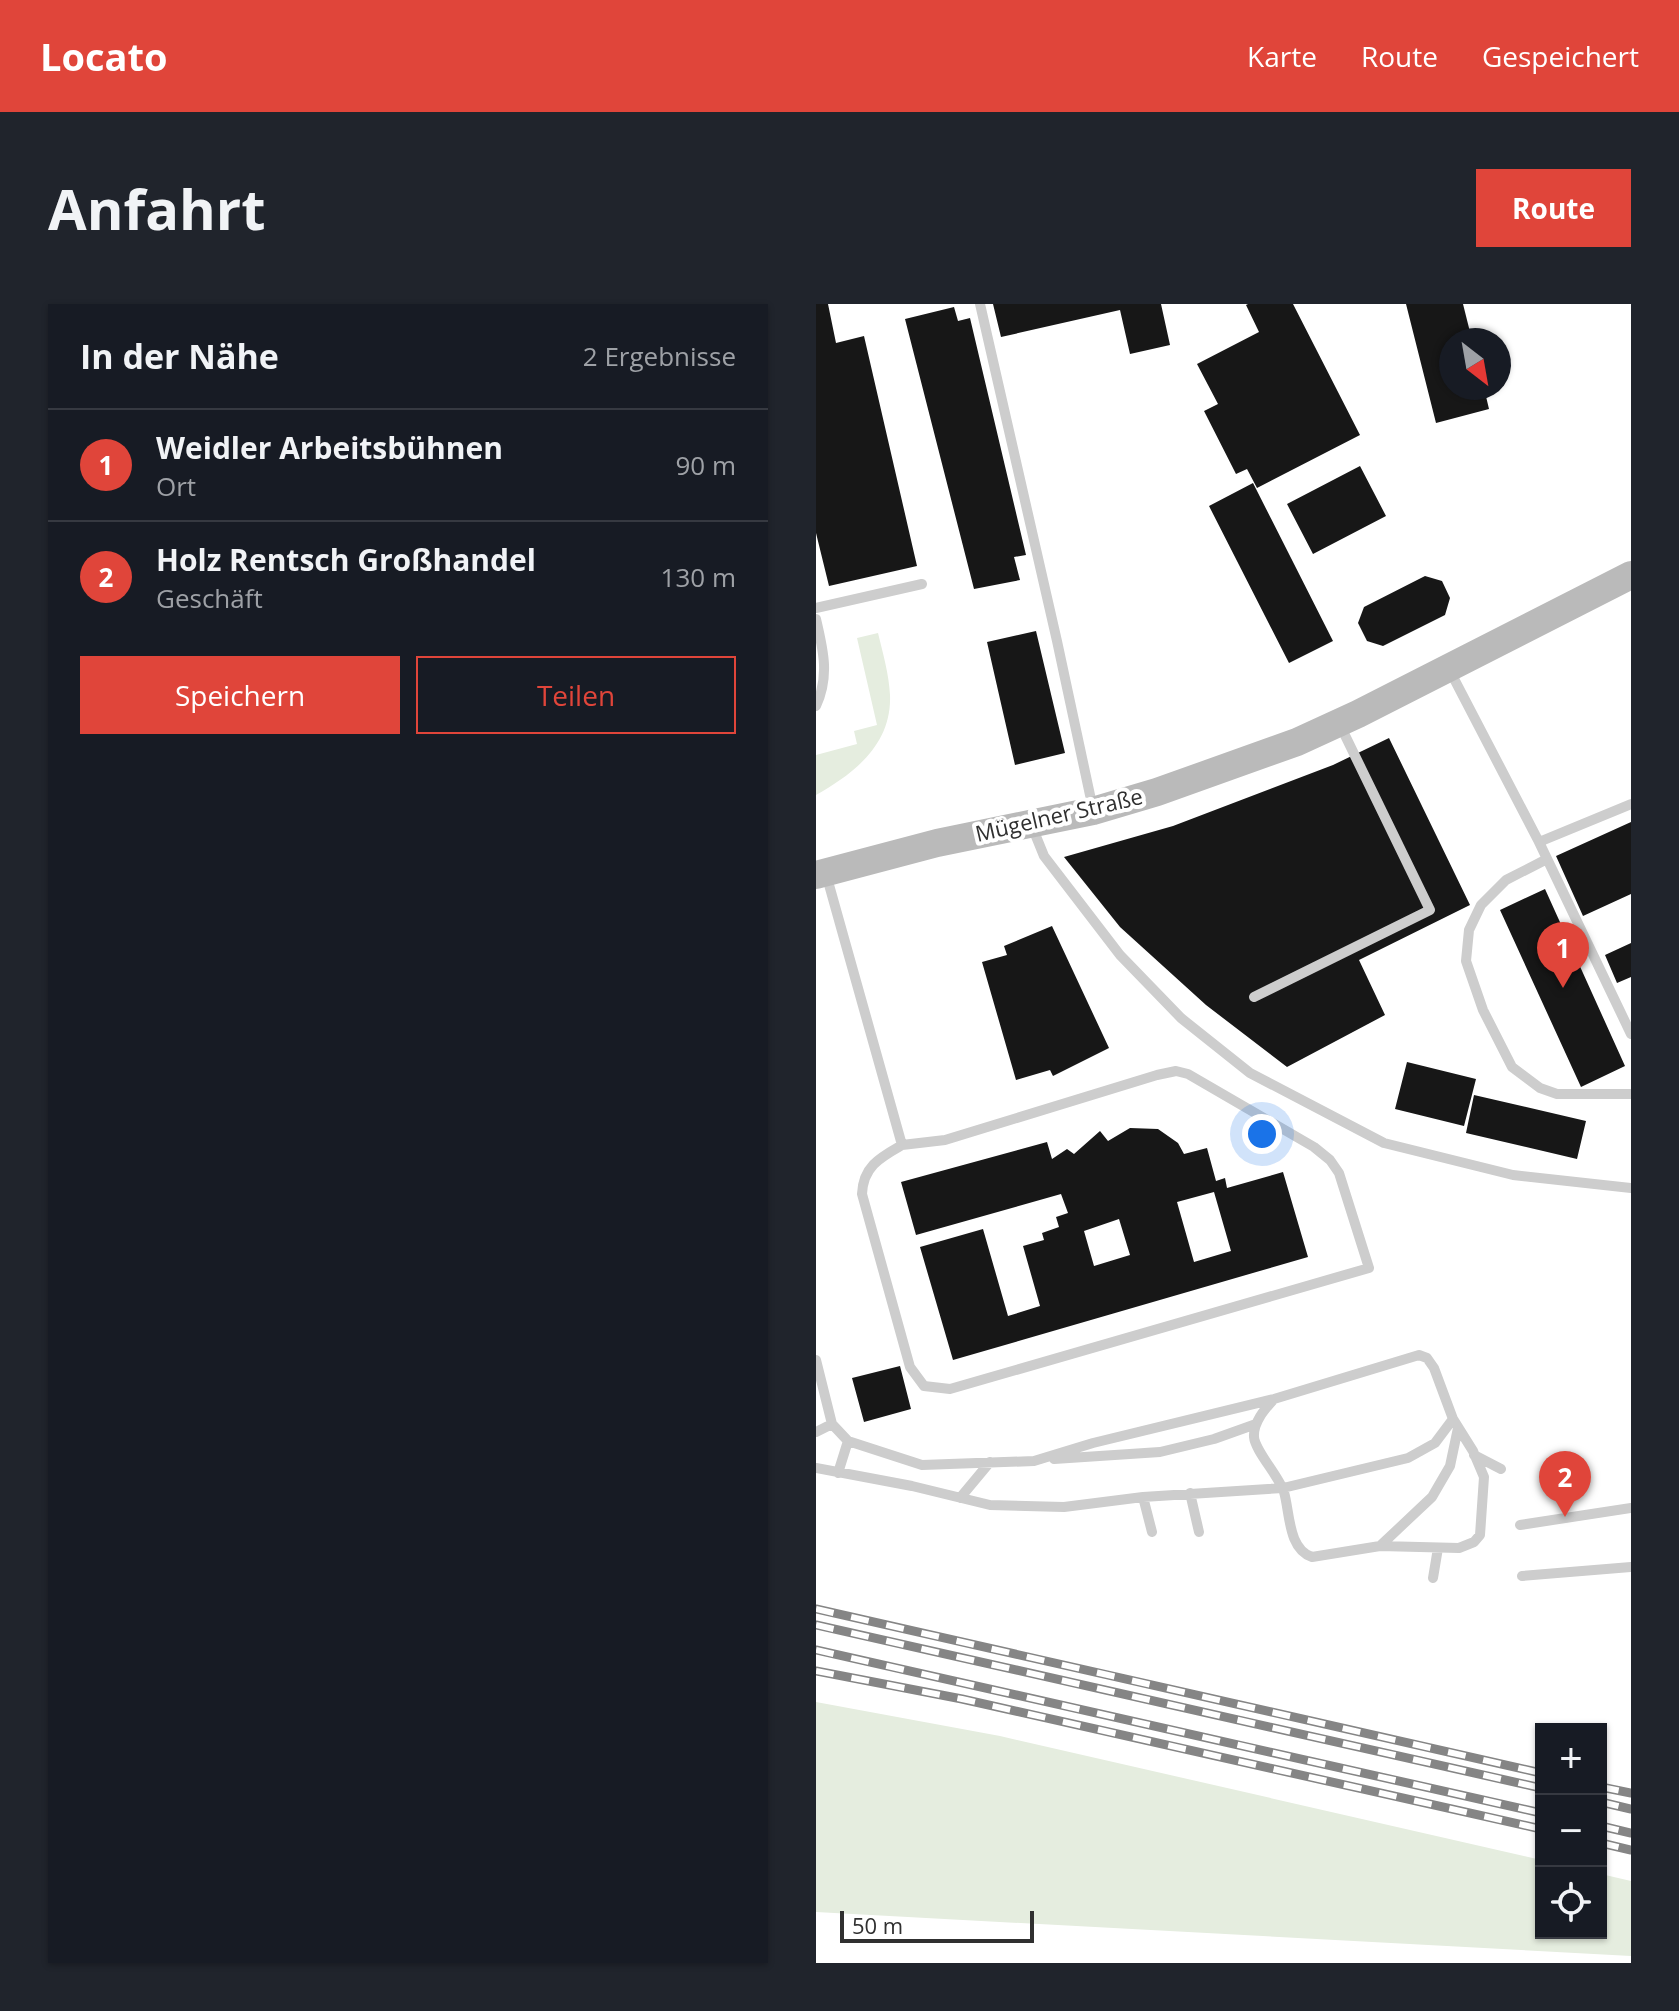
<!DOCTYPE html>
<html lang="de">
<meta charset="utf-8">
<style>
body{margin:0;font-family:"Open Sans",sans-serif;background:#20242c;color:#f1f3f6}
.controls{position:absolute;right:24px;bottom:24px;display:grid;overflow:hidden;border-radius:0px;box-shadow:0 2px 6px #0004}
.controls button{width:72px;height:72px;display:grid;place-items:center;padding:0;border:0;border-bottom:2px solid #363941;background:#171b24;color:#f1f3f6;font:40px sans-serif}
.compass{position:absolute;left:623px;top:24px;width:72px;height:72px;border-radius:50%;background:#171b24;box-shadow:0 2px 6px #0004;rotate:149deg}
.scale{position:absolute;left:24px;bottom:20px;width:194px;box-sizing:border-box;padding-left:8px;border:4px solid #303030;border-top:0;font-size:22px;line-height:28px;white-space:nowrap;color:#303030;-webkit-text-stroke:6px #fff;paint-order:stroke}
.you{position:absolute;left:446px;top:830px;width:28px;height:28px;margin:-20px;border:6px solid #fff;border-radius:50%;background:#1a73e8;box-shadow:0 0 0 12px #1a73e833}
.badge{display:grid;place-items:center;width:52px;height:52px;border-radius:50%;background:#e0453a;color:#fff;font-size:26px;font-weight:700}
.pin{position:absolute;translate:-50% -66px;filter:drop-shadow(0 2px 4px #0008)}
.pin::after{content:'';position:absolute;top:42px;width:28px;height:24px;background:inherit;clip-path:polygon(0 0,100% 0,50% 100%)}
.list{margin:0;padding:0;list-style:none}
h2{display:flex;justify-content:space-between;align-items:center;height:104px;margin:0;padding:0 32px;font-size:34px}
h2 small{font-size:26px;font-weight:400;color:#9ea1a6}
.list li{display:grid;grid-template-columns:52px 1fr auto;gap:24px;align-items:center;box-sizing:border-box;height:112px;padding:0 32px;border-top:2px solid #363941}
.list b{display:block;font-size:30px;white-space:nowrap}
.list p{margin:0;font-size:26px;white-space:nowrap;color:#9ea1a6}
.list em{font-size:26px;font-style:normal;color:#9ea1a6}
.actions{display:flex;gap:16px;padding:24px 32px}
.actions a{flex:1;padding:18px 0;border:2px solid #e0453a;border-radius:0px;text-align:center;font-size:28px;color:#e0453a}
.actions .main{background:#e0453a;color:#fff}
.icon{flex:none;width:44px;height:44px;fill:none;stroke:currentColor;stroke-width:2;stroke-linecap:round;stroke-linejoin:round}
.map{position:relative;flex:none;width:815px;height:1659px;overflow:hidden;border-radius:0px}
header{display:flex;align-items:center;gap:48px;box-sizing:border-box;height:112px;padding:0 40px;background:#e0453a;color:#fff}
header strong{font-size:38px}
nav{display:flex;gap:44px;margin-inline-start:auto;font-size:28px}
.intro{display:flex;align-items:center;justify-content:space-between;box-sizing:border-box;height:192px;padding:0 48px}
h1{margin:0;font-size:56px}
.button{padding:20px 36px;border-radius:0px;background:#e0453a;color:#fff;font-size:28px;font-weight:700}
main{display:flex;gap:48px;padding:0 48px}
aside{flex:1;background:#171b24;border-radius:0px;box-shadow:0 2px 6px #0004}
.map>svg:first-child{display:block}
.green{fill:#e5eddf}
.building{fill:#171717;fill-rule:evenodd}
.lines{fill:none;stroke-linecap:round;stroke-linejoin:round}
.lane{stroke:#cdcdcd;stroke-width:10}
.secondary{stroke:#bababa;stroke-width:28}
.rail-casing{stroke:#858585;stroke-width:9}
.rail{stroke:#fff;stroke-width:6;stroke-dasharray:18;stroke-linecap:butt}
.labels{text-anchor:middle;stroke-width:8;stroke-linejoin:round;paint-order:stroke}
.street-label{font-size:22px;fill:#303030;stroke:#fff}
</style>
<header>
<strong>Locato</strong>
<nav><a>Karte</a><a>Route</a><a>Gespeichert</a></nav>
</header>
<div class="intro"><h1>Anfahrt</h1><a class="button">Route</a></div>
<main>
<aside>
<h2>In der Nähe<small>2 Ergebnisse</small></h2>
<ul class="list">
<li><span class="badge">1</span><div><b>Weidler Arbeitsbühnen</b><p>Ort</p></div><em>90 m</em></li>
<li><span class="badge">2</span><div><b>Holz Rentsch Großhandel</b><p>Geschäft</p></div><em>130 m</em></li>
</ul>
<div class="actions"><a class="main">Speichern</a><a>Teilen</a></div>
</aside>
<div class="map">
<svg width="815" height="1659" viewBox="0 0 815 1659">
<rect width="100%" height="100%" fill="#fff"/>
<!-- green -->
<path class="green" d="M62,329C67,350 73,370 74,391C76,440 39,469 0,491V451L41,440L38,427L61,421L41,334Z
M0,1398L184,1432L725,1556V1629H785V1570L815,1577V1652L0,1608Z"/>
<!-- building -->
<path class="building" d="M0,0H12L20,39L48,32L101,262L13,282L0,229Z
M177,0H345L354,41L314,50L304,6L185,33Z
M432,0H477L544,131L441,184L431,165L420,170L388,107L402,100L381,60L443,28L430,1Z
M590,0H647L656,36H635V84H668L673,105L620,119Z
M138,3L142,17L154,14L210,251L198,253L204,276L158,285L89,15Z
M544,162L570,212L497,250L471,200Z
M437,179L517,337L473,359L393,202Z
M609,272L626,277L634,294L629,311L567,342L551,337L542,319L548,303Z
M220,327L249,449L199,461L171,338Z
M573,434L654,601L543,656L569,711L471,763L390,701L304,623L248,553L357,522L517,461Z
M815,518V590L767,612L740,552Z
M729,585L809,762L765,783L684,606Z
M236,622L293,744L237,772L234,766L200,776L166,658L191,651L188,642Z
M815,639V673L801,679L789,651Z
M591,758L660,775L648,822L579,805Z
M658,791L770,817L761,855L650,829Z
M314,824L342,825L362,839L368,850L391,844L400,877L409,874L411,884L467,868L492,953L137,1056L104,943L167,925L192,1012L224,1002L207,942L228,936L226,929L243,923L240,913L252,909L245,890L100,931L85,878L231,838L236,855L251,845L258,850L284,827L292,837ZM398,888L415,947L378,958L361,898ZM303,915L314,951L278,962L268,927Z
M84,1062L95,1105L48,1118L36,1074Z"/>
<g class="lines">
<!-- lane -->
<path class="lane" d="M164,0L241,337L277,505
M0,304L106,280
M0,315C7,345 14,372 0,402
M634,367L723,538L815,730
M215,520L228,552L304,651L365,714L434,769L568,839L697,871L815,884
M723,538L815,500
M731,555L690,576L665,601L653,626L650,657L667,706L696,763L724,784L741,790H815
M10,570L86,841C65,853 47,862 46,890L94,1063L108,1082L134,1085L553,964L523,869L514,856L498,843L372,770L360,767L341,771L129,836L86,841
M438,693L614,606L524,421
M0,1056L16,1120L32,1137L106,1161L218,1157L277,1139L458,1095L603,1051L611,1054L618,1064L637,1115L619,1139L592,1154L467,1184L327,1193L248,1203L174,1201L96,1182L0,1164
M458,1095C449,1105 437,1118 438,1133C439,1147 463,1172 468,1188C474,1209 472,1245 496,1253L564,1242L643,1244L658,1238L664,1231L668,1173L657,1147L637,1115
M0,1128L16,1120
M658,1151L685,1165
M238,1155L344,1148L398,1135L440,1120
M22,1169L32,1137
M374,1189L383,1228
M327,1193L336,1228
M144,1194L174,1158
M704,1221L815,1204
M564,1242L616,1193L634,1162L642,1124
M706,1272L815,1263
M617,1274L622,1244"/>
<!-- secondary -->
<path class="secondary" d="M0,571L121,539L277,507L341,488L481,438L542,410L815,271"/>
<defs>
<path id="rail" d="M0,1305L725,1469
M0,1321L725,1484
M0,1346L725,1509
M0,1367L146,1395L725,1525
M785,1483L815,1489
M785,1498L815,1505
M785,1522L815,1529
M785,1539L815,1546"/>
</defs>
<!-- rail casing -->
<use href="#rail" class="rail-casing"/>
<!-- rail -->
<use href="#rail" class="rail"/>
</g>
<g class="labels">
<!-- street labels -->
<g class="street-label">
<text transform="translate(243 511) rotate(-13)" y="8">Mügelner Straße</text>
</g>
</g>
</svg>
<div class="controls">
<button>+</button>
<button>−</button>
<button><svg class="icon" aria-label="locate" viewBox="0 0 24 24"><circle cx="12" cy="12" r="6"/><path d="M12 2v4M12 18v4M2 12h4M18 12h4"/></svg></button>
</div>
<svg class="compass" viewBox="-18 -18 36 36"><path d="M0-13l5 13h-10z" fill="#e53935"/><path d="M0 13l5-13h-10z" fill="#9ea1a6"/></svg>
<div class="scale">50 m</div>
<div class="you"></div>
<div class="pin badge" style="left:747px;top:684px">1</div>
<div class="pin badge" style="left:749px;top:1213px">2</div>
</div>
</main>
